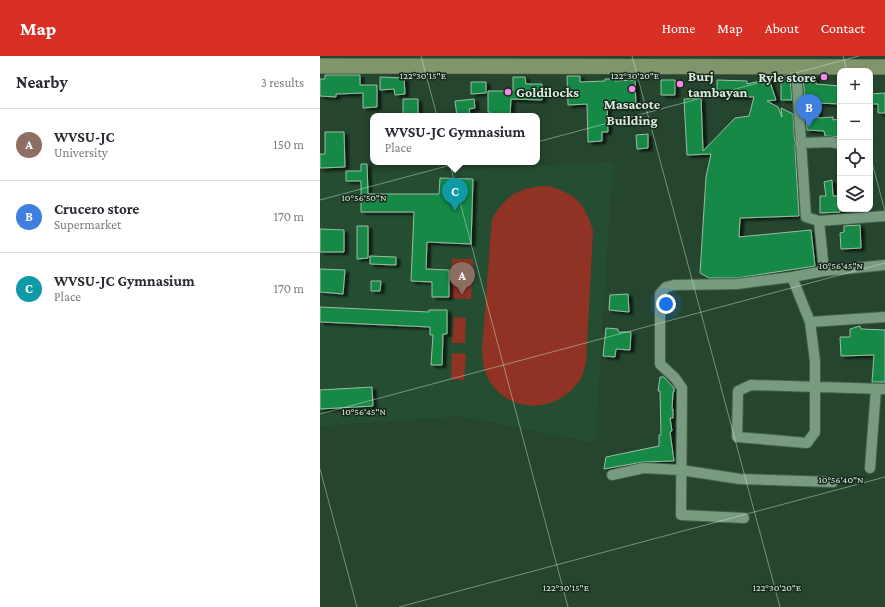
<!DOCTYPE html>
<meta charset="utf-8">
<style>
body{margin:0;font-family:"Crimson Pro",serif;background:#f2f2f3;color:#2b2b33}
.controls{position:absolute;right:12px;top:12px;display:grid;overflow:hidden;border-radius:8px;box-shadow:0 1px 3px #0004}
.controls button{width:36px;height:36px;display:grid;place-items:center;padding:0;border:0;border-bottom:1px solid #e1e1e2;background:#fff;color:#2b2b33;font:20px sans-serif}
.you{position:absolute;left:346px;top:248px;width:14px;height:14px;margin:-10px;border:3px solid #fff;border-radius:50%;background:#1a73e8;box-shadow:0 0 0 6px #1a73e833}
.badge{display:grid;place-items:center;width:26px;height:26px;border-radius:50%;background:#d93025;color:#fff;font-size:13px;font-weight:700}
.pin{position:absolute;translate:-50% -33px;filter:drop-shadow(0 1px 2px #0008)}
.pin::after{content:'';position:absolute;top:21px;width:14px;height:12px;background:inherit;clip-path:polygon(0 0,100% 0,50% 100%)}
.popup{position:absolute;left:50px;top:57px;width:170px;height:52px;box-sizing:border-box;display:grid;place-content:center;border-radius:8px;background:#fff;filter:drop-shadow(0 1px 3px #0005);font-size:13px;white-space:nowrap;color:#7c7c81}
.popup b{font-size:15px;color:#2b2b33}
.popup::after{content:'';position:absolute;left:50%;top:100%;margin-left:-8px;border:8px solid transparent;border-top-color:#fff}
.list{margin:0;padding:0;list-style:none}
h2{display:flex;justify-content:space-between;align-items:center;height:52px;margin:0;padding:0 16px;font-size:17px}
h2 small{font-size:13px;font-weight:400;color:#7c7c81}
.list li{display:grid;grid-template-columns:26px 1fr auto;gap:12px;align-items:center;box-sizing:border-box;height:72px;padding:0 16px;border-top:1px solid #e1e1e2}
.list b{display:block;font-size:15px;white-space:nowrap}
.list p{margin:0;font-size:13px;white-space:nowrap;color:#7c7c81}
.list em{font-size:13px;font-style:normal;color:#7c7c81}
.icon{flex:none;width:22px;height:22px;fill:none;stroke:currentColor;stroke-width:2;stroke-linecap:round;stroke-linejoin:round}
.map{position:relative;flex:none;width:565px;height:551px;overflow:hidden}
header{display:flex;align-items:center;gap:24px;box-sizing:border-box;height:56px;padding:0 20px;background:#d93025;color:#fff}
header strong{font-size:19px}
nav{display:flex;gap:22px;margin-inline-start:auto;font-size:14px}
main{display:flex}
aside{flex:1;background:#fff}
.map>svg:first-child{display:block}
.built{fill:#254d31}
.green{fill:#913324}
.building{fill:#168947;stroke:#99bea2;filter:url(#shadow)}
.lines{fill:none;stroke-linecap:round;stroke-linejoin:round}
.street-casing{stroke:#44614d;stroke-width:12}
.secondary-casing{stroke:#44614d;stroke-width:16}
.street{stroke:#789b80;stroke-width:10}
.secondary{stroke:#82946b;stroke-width:15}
.ticks{fill:none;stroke:#daedde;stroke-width:1;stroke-opacity:0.45}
.poi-dot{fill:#f888ea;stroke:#19281d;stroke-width:1.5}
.labels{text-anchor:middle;stroke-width:3;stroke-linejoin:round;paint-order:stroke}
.poi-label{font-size:14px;font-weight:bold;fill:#daedde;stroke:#19281d;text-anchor:start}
.ticks-label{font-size:10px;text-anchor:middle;fill:#daedde;stroke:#19281d;stroke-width:3;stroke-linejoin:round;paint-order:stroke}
</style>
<header>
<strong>Map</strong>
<nav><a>Home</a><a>Map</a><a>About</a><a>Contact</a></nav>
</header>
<main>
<aside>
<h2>Nearby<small>3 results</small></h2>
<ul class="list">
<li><span class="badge" style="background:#8d6e63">A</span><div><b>WVSU-JC</b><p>University</p></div><em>150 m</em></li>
<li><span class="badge" style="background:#3f7fe0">B</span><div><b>Crucero store</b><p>Supermarket</p></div><em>170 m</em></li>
<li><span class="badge" style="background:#0f9aa8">C</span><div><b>WVSU-JC Gymnasium</b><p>Place</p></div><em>170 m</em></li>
</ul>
</aside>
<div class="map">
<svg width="565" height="551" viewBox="0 0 565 551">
<defs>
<filter id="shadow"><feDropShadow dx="4" dy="2.5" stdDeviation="1" flood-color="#0009"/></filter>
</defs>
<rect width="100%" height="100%" fill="#25452e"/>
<!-- built -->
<path class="built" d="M293,106L275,387L140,360L0,370V117L136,114Z"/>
<!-- green -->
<path class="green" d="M228,130C256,138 265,147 273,175L266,307C264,313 263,320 259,325C238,357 189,359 169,324C163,314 163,304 162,294L172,163C187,138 199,131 228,130Z
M132,203H153L151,243L131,242Z
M134,261L146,262L145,287H132Z
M132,297L146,298L144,324L131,323Z"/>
<!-- building -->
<path class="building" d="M5,19H40V29H57V51L43,52V37L16,38V41L0,40V23H5Z
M247,20H260V26L285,25V23H295V25L315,24L316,51H287L288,76H282V85L268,86L267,48L248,49Z
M483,20H495L496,28L520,30V48L498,47V62L513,61V64L520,63V81L505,80L504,75L487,74Z
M60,21L84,22L85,38L75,39L74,33L60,34Z
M193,21H205L206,28H222V44L191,43L190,60H170V56H168V35H193Z
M449,23L456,44L447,45L458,51L462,61L461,52L473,58L479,160L420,162L419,181L491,174L495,210L417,222H389L380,217L386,121L391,98L367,99L364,43L381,42L383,95L415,62L429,60L434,41L397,40V24L427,25V28Z
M461,23H470L472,44H461Z
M341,24H355V39H341Z
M151,26H166V37L151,38Z
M565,37V57H558V48H550V38Z
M83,43H98V60H83Z
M154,43L155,52L149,53L150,59L137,60L135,45Z
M5,76H24L25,111L0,112V98H5Z
M328,78V92L317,93L316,79Z
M41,108H47L48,138H119L120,122L153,123L151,188L107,186L106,213L129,214V241H112V226L91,225L94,156H41V125H26V115H41Z
M512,124L513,140H520V156L500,157V140H506L504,126Z
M540,169L541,192L521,193L520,177L524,176V170Z
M37,170H48V202L37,203Z
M0,173L24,174V196H0Z
M50,200L76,201V209L50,208Z
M0,213L25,214L23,238L0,236Z
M51,225H61L60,235H51Z
M308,238L309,256L289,254L290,239Z
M0,251L109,256V254H127V278H123L122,309H111L113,279H110V271L0,266Z
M540,270L541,273L565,274V326H552L554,299L521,300L520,281H530V273Z
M286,272L298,273V276H311L310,294L296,293L295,301L283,300Z
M340,321H344L354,332V336H353L352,353H353V362H350L352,375L350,376L354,405L323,406L284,413L286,401L339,390V379H341L340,335H338Z
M52,331L53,350L0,353V334Z"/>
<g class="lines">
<defs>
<path id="street" d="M476,12L486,161L499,165L565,160
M480,87L511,86L520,88
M499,165L504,215
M472,221L490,266L495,305V376L487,387L417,381L418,335L431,329L565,333
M490,266L565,261
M550,412L556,333
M292,419L324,412L361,414L420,423L513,426
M424,462L361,459L362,332L355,322L340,308V238L346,231L354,229L417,228L472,221L504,215L565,209"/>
<path id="secondary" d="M0,10L565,11"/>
</defs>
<!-- street casing -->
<use href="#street" class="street-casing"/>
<!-- secondary casing -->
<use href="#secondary" class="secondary-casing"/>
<!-- street -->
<use href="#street" class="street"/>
<!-- secondary -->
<use href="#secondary" class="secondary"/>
</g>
<!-- ticks -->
<path class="ticks" d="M101,0L248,551M312,0L460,551M523,0L527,15M550,99L565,155M0,144L539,0M0,358L565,207M0,413L37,551M79,551L565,421"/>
<!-- markers -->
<g class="poi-dot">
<circle cx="504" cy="21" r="4"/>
<circle cx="360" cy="28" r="4"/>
<circle cx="312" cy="33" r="4"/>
<circle cx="188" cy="36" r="4"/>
</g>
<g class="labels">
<!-- poi labels -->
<g class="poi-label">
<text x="368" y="25">Burj<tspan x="368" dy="16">tambayan</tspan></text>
<text x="496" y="26" text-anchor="end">Ryle store</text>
<text x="196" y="41">Goldilocks</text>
<text x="312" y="53" text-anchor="middle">Masacote<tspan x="312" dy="16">Building</tspan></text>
</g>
</g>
<g class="ticks-label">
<text x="103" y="23">122°30'15"E</text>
<text x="315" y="23">122°30'20"E</text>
<text x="44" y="145">10°56'50"N</text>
<text x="521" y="213">10°56'45"N</text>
<text x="44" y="359">10°56'45"N</text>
<text x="521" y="427">10°56'40"N</text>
<text x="246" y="535">122°30'15"E</text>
<text x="457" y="535">122°30'20"E</text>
</g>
</svg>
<div class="controls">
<button>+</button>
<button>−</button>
<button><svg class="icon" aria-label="locate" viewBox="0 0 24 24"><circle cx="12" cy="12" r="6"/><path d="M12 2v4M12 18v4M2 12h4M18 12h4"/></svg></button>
<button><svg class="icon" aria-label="layers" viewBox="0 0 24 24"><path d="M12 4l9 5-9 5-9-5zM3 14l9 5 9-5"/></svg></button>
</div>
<div class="you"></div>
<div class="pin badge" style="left:142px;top:239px;background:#8d6e63">A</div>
<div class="pin badge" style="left:489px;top:71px;background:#3f7fe0">B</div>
<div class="pin badge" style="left:135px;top:155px;background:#0f9aa8">C</div>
<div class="popup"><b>WVSU-JC Gymnasium</b>Place</div>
</div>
</main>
